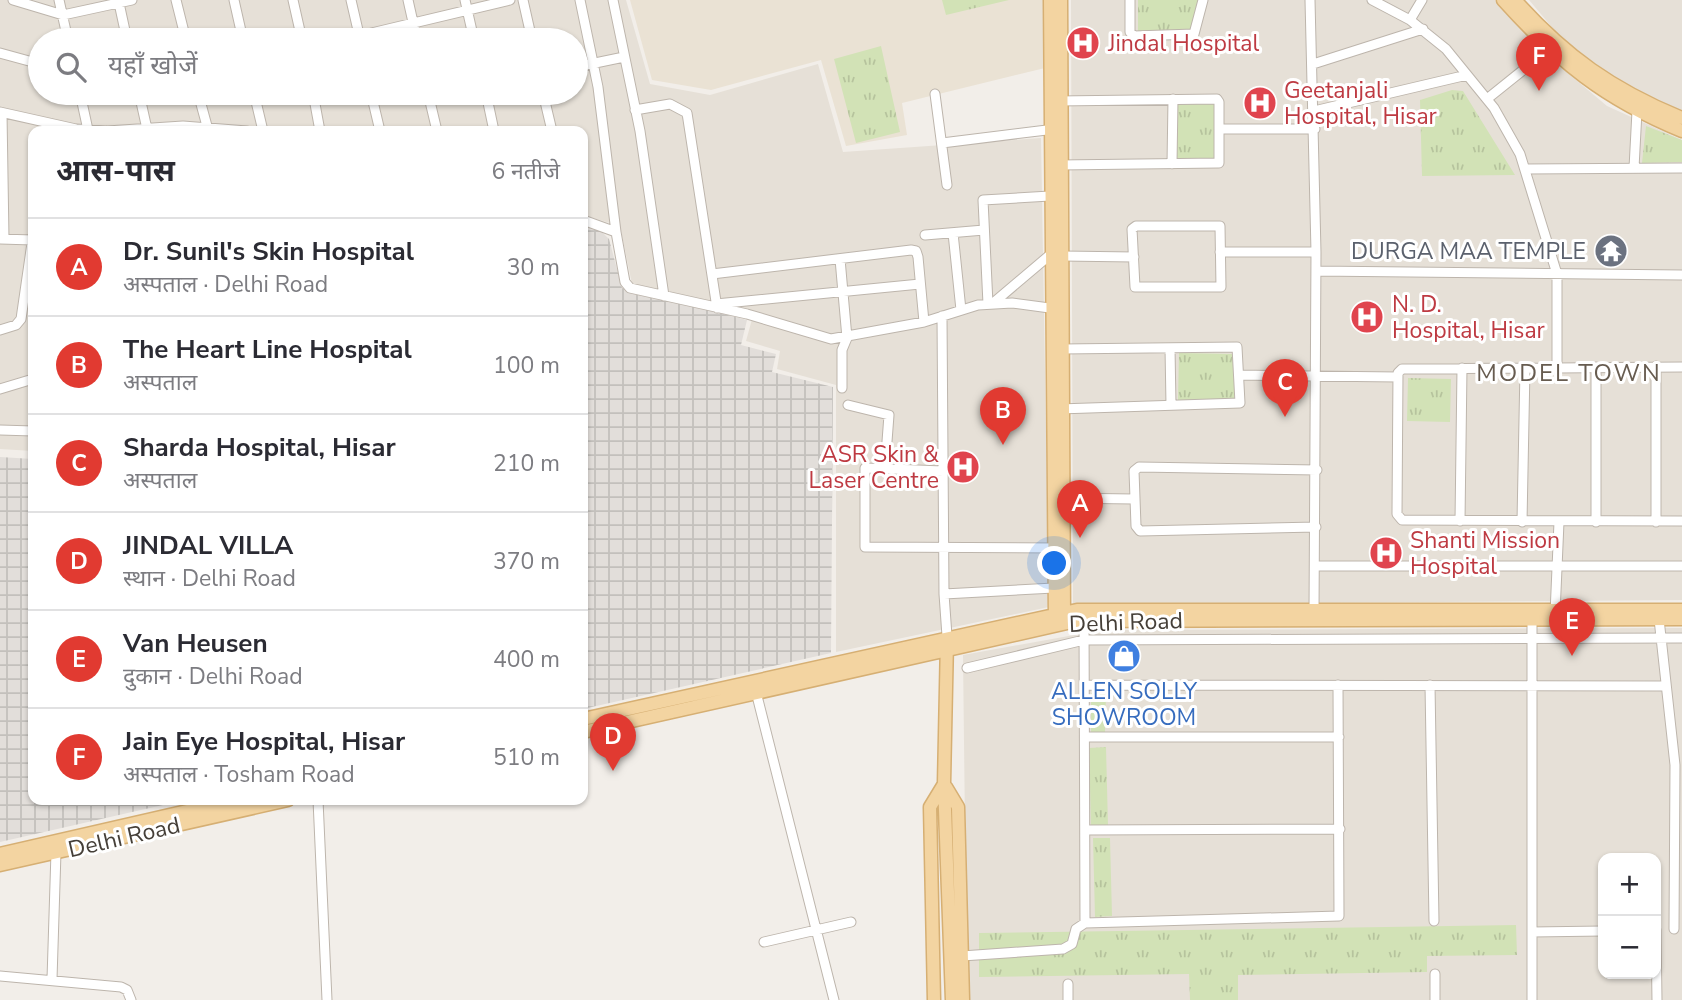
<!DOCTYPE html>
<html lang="hi">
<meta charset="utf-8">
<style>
body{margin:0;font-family:"Nunito Sans","Noto Sans Devanagari",sans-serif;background:#f7f7f7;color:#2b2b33}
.controls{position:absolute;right:21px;bottom:21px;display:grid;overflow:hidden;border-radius:14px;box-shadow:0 2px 5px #0004}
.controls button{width:63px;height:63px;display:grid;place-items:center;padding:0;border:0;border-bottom:2px solid #e1e1e2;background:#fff;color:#2b2b33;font:35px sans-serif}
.you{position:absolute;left:1055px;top:564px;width:24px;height:24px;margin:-18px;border:5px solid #fff;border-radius:50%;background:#1a73e8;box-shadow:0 0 0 10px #1a73e833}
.badge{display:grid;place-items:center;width:46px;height:46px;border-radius:50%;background:#e13a31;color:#fff;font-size:23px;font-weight:700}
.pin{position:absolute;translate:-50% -58px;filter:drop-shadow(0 2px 4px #0008)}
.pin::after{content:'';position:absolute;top:37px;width:24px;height:21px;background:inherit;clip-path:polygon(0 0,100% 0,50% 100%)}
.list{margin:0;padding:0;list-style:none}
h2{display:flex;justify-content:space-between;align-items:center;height:91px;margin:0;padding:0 28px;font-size:30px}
h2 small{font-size:23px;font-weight:400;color:#7c7c81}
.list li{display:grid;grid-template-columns:46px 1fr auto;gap:21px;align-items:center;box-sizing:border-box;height:98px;padding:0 28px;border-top:2px solid #e1e1e2}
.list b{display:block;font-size:26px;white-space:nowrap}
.list p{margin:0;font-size:23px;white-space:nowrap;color:#7c7c81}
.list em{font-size:23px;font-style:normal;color:#7c7c81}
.icon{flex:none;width:38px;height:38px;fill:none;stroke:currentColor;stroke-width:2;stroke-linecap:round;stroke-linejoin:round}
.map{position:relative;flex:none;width:1682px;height:1000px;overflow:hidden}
.search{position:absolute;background:#fff;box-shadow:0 2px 5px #0004;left:28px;top:28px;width:560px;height:77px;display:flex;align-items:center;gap:18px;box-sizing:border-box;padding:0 24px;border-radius:38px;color:#7c7c81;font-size:26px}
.panel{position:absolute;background:#fff;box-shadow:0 2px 5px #0004;left:28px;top:126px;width:560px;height:679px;border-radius:14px}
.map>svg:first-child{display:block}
.residential{fill:#e6e0d7;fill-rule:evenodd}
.industrial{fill:url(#industrial-grid)}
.education{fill:#eae2d4}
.park{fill:url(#park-tufts)}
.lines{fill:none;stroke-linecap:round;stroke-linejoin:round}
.minor-casing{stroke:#bdb5ac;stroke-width:11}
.major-casing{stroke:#d6af73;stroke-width:15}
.minor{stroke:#fff;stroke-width:9}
.major{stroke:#f3d4a1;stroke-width:12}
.labels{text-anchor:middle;stroke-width:6;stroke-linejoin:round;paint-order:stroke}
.health-label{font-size:23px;fill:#be3a42;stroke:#fff;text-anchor:start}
.worship-label{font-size:23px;fill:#5b616d;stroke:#fff;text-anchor:end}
.street-label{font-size:23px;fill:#453f38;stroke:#fff}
.shop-label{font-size:23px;fill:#366cbe;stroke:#fff}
.neighbourhood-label{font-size:24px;letter-spacing:2px;fill:#675c50;stroke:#fff}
</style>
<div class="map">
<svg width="1682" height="1000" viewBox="0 0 1682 1000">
<defs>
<pattern id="industrial-grid" width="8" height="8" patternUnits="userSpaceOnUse" patternTransform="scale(1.75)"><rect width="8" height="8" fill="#e2deda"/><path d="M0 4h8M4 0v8" fill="none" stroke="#c3c0bc"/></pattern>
<pattern id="park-tufts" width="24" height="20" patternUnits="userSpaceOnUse" patternTransform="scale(1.75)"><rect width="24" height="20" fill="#d2e2b6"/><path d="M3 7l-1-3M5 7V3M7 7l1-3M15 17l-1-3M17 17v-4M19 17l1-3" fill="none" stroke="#b6c39d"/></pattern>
</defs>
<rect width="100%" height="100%" fill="#f2eee9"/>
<!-- residential -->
<path class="residential" d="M0,0H626L650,84L710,95L818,64L843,152L1041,138L1049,607L836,652V385L777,369L780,351L746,341L754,312L632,284L620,226L583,215V131H33V451L0,449ZM40,40H576V93H40Z
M1071,0H1495L1557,64L1607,106L1682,140V600L1073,605Z
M1529,0H1682V114L1623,85L1562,39Z
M1682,628V1000H967L963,655L1102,630ZM1603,858H1656V974H1603Z"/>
<!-- industrial -->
<path class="industrial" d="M583,225L599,229L609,239L622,288L747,320L741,345L776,354L772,372L833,387L831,653L583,709Z
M0,457L33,459V800H185L0,842Z"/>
<!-- education -->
<path class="education" d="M630,0H1043L1045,68L902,103L907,135L846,146L821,60L711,90L652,80Z"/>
<!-- park -->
<path class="park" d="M942,0H1009L946,15Z
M1138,0H1199L1191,31H1138Z
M881,46L900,132L856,143L834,59Z
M1452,90L1463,91L1515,175L1422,176L1420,100Z
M1177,104H1216L1215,159H1176Z
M1646,126L1682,140V162L1642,163Z
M1179,353L1235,354L1234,401L1178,400Z
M1408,378L1451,379L1450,422L1407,421Z
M1091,693H1106L1105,732H1091Z
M1106,747L1108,825L1091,826L1089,748Z
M1110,838L1112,916L1095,917L1093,838Z
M1516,925L1517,955L1427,956V972L1238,975V1000H1190L1189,974L979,977V933Z"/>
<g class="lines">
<defs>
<path id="minor" d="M13,0L63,15L132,0
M59,0L68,40
M176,0L186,40
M234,0L243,40
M293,0L302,40
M351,0L360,39
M408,0L417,40
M465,0L474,40
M523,0L532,40
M580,0L598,87L616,232
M613,0L640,131L664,296
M1130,0V32L1134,36L1194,34L1203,0
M1310,0L1316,252L1314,614
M1372,0L1410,20L1446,49L1494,108L1520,154L1557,274V367
M119,3L127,40
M1410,20L1422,0
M359,36L510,0
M0,53L40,64
M1313,64L1423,29
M576,67L624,57
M80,93L88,130
M139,93L147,129
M198,93L207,126
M254,93L263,131
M313,93L320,131
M371,93L380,131
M428,93L437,131
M486,93L494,131
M543,93L552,131
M935,94L947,185
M429,97L448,93
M1487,99L1548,50
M1057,101L1217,99L1219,102V163L1059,165
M635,110L670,104L687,113L717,308
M1314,111L1467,75
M0,112L76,129L106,131
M2,113L4,239
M1219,129H1315
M107,131L183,126L247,131
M942,143L1055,129
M1172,164L1173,99
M1634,168L1637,111
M1525,169L1682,168
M583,220L616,232L625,282L630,288L747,314L831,339L924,322L978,305L1012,303L1057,309
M1136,226H1220L1221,287H1135L1132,229Z
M953,233L961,310
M925,235L984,230
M0,239L33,240
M1220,252H1316
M1062,256L1134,257
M840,259L847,338L842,350V388
M1316,271L1682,275
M712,274L911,250L916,251L918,257L924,322
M716,304L920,284
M988,304L983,200L1050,196
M992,304L1051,254
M942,316L944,594L947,636
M0,330L16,325L21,319L33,236
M1170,348L1171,405
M1596,367V522
M1682,367L1402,369L1398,373L1397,514L1402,520L1682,521
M1239,375L1398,377
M0,389L33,379
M848,405L889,415L885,468
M1059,409L1240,403L1237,347L1062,349
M0,430L33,431
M943,471L865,468V547L1059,548
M1059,498L1134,499
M1460,521L1462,368
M1522,522L1525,368
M1656,522V366
M1316,527L1140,531L1136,526L1134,471L1139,467L1317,470
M1315,566H1682
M944,594L1054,588
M1555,614L1559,522
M1084,617L1085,923
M1659,619L1675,765L1674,929
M967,668L1084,640L1682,638
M1085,685L1665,686
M1430,685L1434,921
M756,692L834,1000
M1085,737H1339
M318,800L327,1000
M1085,830L1340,829
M1656,930L1657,1000
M1532,932L1603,931
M764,942L851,922
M962,956L1063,949L1072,944L1076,929L1085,923L1339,916L1338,685
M0,976L121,987L127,990L131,1000
M52,979L56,852
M1068,1000V984
M1435,1000V974
M1532,1000V617"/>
<path id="major" d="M1050,0L1055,621
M1061,0L1064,619
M1503,0C1559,62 1604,99 1682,131
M1515,0C1565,56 1613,90 1682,118
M947,640L944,783L952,1000
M583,719L1077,610H1682
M583,732L1076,621L1682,619
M946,787L958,807L963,1000
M0,854L235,800
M0,865L288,800
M934,1000L930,807L944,784"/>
</defs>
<!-- minor casing -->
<use href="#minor" class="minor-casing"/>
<!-- major casing -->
<use href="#major" class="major-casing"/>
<!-- minor -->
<use href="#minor" class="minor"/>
<!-- major -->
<use href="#major" class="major"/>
</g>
<!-- icons -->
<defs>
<symbol id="hospital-disc" viewBox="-11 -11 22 22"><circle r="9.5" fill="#e0444e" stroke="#fff"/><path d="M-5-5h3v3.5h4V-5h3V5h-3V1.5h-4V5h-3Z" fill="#fff"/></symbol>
<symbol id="temple-disc" viewBox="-11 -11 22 22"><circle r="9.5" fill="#6b7280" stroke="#fff"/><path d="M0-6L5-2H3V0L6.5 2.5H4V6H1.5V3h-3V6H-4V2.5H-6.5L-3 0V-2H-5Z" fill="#fff"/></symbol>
<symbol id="shop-disc" viewBox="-11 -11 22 22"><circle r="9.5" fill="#3f7fe0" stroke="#fff"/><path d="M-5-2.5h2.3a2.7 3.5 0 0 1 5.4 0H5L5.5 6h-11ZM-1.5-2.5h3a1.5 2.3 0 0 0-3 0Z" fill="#fff"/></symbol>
</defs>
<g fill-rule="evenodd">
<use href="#hospital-disc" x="1064" y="24" width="38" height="38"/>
<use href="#hospital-disc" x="1241" y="84" width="38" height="38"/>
<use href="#temple-disc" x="1592" y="232" width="38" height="38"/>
<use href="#hospital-disc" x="1348" y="298" width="38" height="38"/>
<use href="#hospital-disc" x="944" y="448" width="38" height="38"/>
<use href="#hospital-disc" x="1367" y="534" width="38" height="38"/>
<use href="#shop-disc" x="1105" y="637" width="38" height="38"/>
</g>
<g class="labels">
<!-- health labels -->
<g class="health-label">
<text x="1108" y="51">Jindal Hospital</text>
<text x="1284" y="98">Geetanjali<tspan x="1284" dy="26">Hospital, Hisar</tspan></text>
<text x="1392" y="312">N. D.<tspan x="1392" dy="26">Hospital, Hisar</tspan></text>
<text x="939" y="462" text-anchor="end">ASR Skin &amp;<tspan x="939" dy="26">Laser Centre</tspan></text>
<text x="1410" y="548">Shanti Mission<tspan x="1410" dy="26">Hospital</tspan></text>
</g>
<!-- worship labels -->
<g class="worship-label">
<text x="1586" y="259">DURGA MAA TEMPLE</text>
</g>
<!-- street labels -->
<g class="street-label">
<text transform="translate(1126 622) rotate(-2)" y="8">Delhi Road</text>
<text transform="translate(124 837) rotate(-13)" y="8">Delhi Road</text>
</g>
<!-- shop labels -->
<g class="shop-label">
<text x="1124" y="699">ALLEN SOLLY<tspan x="1124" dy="26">SHOWROOM</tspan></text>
</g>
<!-- neighbourhood labels -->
<g class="neighbourhood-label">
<text x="1569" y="381">MODEL TOWN</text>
</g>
</g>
</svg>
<div class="controls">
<button>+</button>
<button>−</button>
</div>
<div class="you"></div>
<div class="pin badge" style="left:1080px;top:538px">A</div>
<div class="pin badge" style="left:1003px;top:445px">B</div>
<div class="pin badge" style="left:1285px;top:417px">C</div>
<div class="pin badge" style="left:613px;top:771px">D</div>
<div class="pin badge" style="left:1572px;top:656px">E</div>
<div class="pin badge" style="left:1539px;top:91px">F</div>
<div class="search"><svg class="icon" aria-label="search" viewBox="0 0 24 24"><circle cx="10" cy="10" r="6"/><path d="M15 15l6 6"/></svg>यहाँ खोजें</div>
<section class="panel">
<h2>आस-पास<small>6 नतीजे</small></h2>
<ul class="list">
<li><span class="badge">A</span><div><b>Dr. Sunil's Skin Hospital</b><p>अस्पताल · Delhi Road</p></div><em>30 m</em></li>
<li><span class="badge">B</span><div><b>The Heart Line Hospital</b><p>अस्पताल</p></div><em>100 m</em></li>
<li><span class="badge">C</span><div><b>Sharda Hospital, Hisar</b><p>अस्पताल</p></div><em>210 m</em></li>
<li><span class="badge">D</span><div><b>JINDAL VILLA</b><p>स्थान · Delhi Road</p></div><em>370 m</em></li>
<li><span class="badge">E</span><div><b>Van Heusen</b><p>दुकान · Delhi Road</p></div><em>400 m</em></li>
<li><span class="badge">F</span><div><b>Jain Eye Hospital, Hisar</b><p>अस्पताल · Tosham Road</p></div><em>510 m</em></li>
</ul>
</section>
</div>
